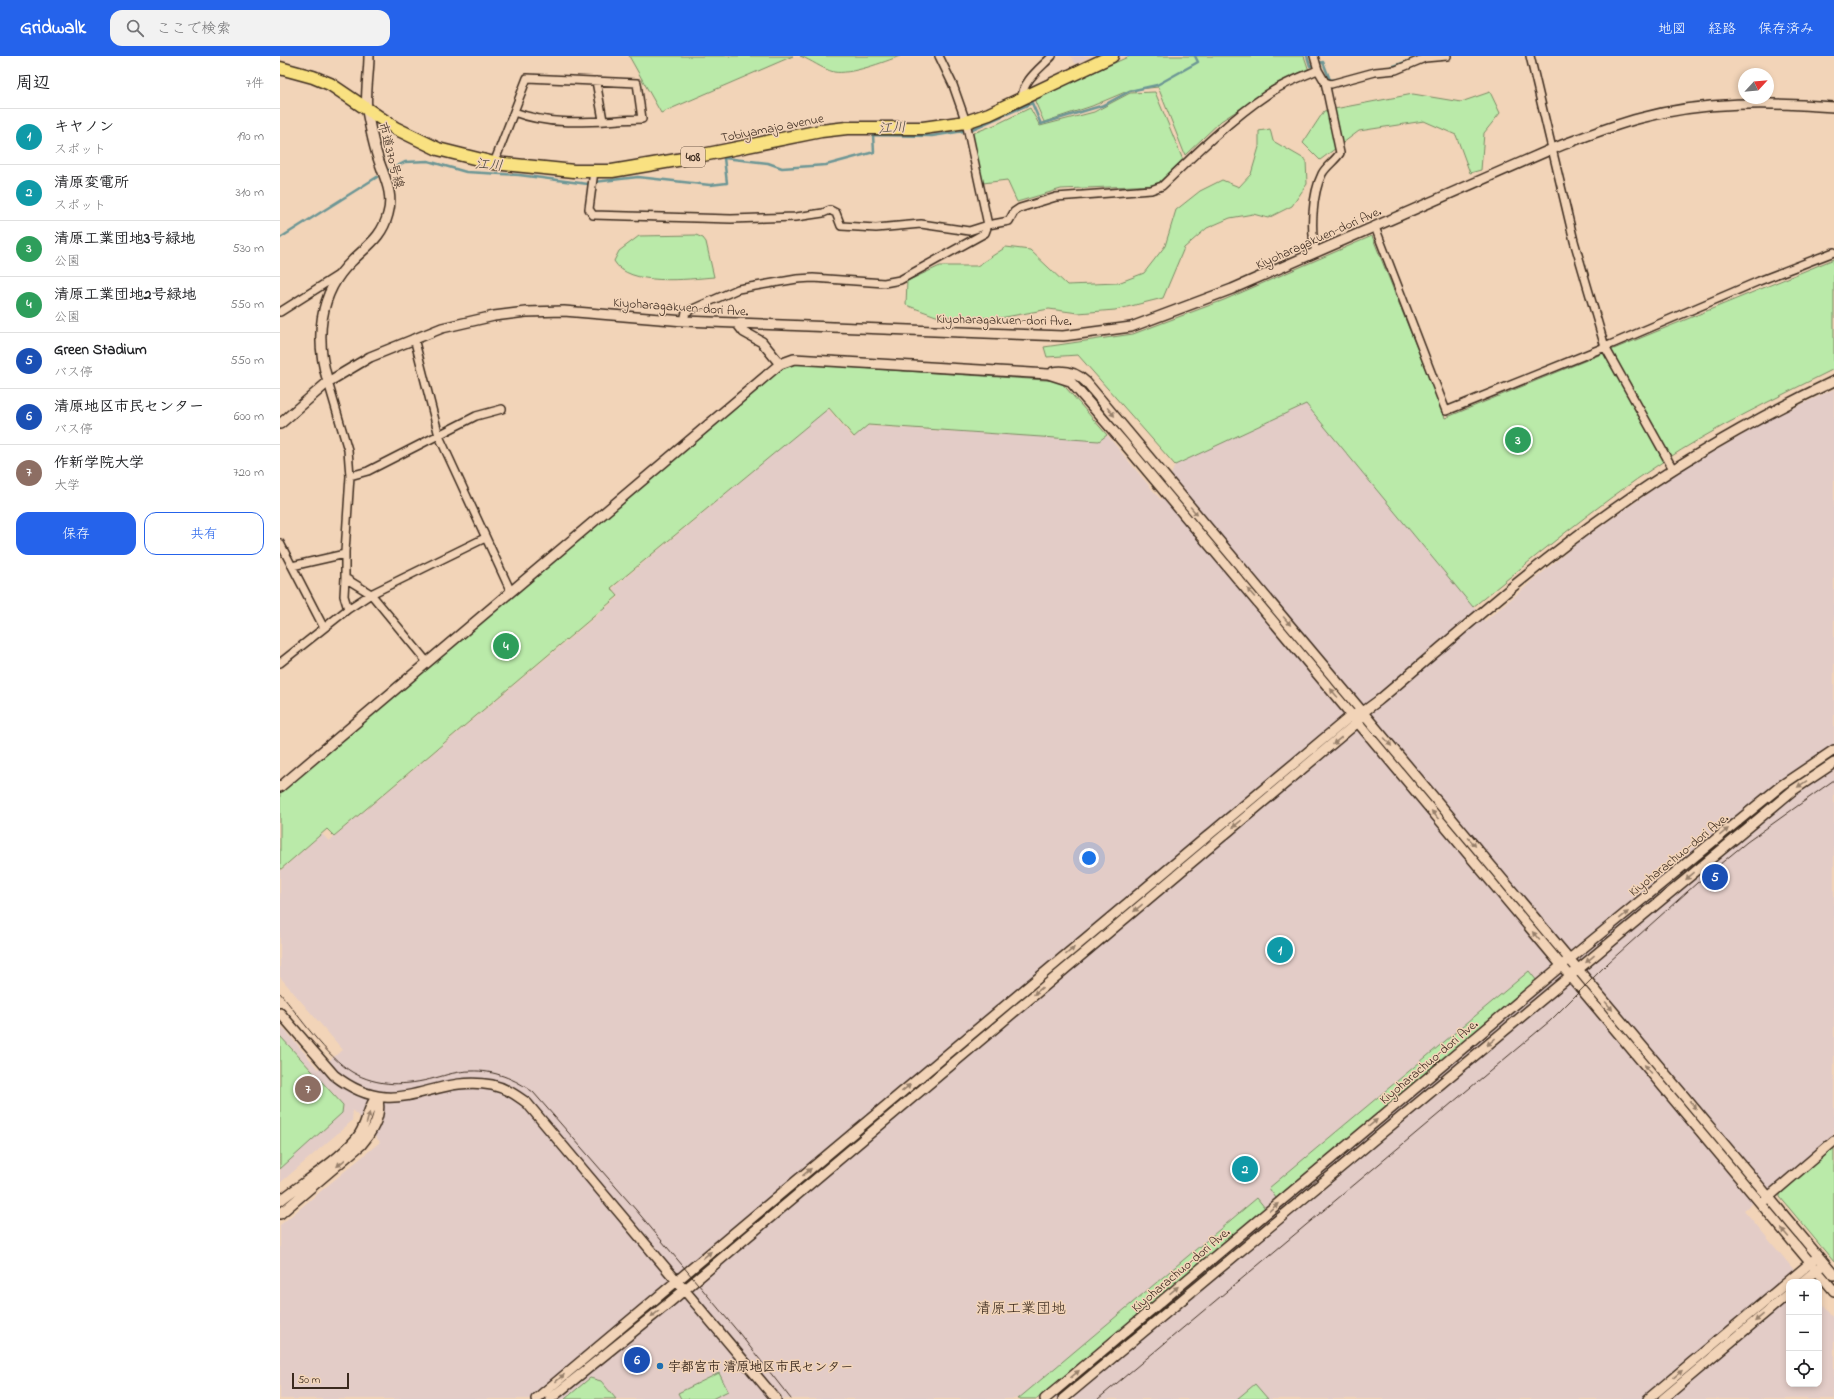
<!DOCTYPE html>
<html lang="ja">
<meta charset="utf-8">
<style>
body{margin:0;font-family:"Indie Flower","Klee One",sans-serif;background:#f2f2f2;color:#202124}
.controls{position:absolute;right:12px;bottom:12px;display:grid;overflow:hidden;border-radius:8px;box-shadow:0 2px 6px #0003}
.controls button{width:36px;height:36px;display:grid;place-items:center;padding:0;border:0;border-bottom:1px solid #e0e0e0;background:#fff;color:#202124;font:20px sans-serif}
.compass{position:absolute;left:1458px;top:12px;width:36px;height:36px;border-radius:50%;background:#fff;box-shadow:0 2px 6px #0003;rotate:64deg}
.scale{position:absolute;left:12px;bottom:10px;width:57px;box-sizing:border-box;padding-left:4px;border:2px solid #3b2a1e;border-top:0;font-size:11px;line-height:14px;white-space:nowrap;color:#3b2a1e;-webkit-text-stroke:3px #f2d4b8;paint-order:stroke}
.you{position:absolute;left:809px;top:802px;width:14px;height:14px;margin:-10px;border:3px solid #fff;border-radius:50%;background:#1a73e8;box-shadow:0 0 0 6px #1a73e833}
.badge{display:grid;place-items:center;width:26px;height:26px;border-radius:50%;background:#2563eb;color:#fff;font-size:13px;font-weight:700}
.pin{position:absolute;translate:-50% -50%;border:2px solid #fff;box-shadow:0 1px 4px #0006}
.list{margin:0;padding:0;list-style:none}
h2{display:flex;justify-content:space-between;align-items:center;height:52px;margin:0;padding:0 16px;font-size:17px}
h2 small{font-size:13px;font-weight:400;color:#757577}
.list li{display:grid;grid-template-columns:26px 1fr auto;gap:12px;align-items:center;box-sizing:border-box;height:56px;padding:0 16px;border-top:1px solid #e0e0e0}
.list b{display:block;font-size:15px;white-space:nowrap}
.list p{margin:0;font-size:13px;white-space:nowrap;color:#757577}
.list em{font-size:13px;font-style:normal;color:#757577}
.actions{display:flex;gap:8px;padding:12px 16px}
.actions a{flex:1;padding:9px 0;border:1px solid #2563eb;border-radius:12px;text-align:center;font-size:14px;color:#2563eb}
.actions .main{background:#2563eb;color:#fff}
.icon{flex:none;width:22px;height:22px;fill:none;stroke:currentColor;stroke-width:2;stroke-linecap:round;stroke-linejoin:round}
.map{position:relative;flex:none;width:1554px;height:1343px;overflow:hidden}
header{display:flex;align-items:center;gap:24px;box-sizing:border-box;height:56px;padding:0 20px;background:#2563eb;color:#fff}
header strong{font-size:19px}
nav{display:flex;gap:22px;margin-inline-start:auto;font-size:14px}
.search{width:280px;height:36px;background:#f2f2f2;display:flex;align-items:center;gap:10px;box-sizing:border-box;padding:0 14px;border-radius:12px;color:#757577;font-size:15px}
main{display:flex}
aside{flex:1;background:#fff}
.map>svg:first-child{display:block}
.built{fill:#e3ccc7}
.green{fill:#baeaa9;stroke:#7a8a64}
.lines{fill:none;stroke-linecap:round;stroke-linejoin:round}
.stream{stroke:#6c9695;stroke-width:2.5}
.street-casing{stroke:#3b2a1e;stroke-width:10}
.secondary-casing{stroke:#3b2a1e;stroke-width:12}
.highway-casing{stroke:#3b2a1e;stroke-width:15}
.street{stroke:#f2d4b8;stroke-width:7}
.secondary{stroke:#f2d4b8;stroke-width:9}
.highway{stroke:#f9e181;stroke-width:12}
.tram{stroke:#3b2a1e;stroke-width:1}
.oneway{fill:#967f6b}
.poi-dot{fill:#1f6fb2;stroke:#f2d4b8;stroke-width:1.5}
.labels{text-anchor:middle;stroke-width:3;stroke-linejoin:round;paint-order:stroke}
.shield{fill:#f2d4b8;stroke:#725d4c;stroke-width:1}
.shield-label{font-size:12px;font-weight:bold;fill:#3b2a1e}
.street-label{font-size:13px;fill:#3b2a1e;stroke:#f2d4b8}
.poi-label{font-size:13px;font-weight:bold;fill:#3b2a1e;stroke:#f2d4b8;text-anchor:start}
.water-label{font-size:14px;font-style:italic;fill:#47453c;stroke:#f2d4b8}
.quarter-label{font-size:15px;fill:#3b2a1e;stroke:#f2d4b8}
</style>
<header>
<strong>Gridwalk</strong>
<div class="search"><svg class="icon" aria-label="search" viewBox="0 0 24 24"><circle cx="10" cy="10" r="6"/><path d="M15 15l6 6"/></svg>ここで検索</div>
<nav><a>地図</a><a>経路</a><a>保存済み</a></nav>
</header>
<main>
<aside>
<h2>周辺<small>7件</small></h2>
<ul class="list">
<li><span class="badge" style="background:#0f9aa8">1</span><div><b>キヤノン</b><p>スポット</p></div><em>190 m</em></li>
<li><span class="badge" style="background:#0f9aa8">2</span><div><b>清原変電所</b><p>スポット</p></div><em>310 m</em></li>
<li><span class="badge" style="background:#2e9e5b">3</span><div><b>清原工業団地3号緑地</b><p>公園</p></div><em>530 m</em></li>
<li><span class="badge" style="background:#2e9e5b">4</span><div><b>清原工業団地2号緑地</b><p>公園</p></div><em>550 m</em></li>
<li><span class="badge" style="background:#1a4fb4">5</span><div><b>Green Stadium</b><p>バス停</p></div><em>550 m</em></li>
<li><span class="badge" style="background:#1a4fb4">6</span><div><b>清原地区市民センター</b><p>バス停</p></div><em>600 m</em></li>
<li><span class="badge" style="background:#8d6e63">7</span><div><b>作新学院大学</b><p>大学</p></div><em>720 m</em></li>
</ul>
<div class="actions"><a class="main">保存</a><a>共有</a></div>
</aside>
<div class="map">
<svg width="1554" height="1343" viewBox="0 0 1554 1343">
<rect width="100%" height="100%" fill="#f2d4b8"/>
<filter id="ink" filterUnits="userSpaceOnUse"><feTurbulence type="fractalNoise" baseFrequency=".025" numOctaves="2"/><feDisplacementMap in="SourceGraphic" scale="8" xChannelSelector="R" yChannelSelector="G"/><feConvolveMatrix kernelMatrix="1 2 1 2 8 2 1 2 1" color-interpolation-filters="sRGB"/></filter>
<g filter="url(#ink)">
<!-- built -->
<path class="built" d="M790,0H811L796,8Z
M1554,333V1078L1464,1154L1524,1226H1509V1328H1539V1244L1554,1262V1343H0V1169L100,1086L73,1054L72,1065L0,1127V968L38,1013L63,994L0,921V815L42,778L49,785L339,541L333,532L548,353L573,382L587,370L819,385L827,379L881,444L895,409L1026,348L1205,565L1300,485L1398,416L1492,362Z"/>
<!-- green -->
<path class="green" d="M349,0H513L381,57Z
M520,0H620C604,6 570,19 554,16C542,13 531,4 520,0Z
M850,0H1024L1029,15L988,35L941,65L905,99L878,31L850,34L812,50L764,66L754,43Z
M875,36L903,104L877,129L781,133L737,146L727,124L703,127L691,78L717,68L750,52L760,70L814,56L850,37Z
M1210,36L1220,57L1204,77L1201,114L1190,117L1176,79L1144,65L1079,75L1040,104L1023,87L1044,55L1133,38L1181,46Z
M990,73L993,85L1026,104L1027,128L1012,150L988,162L973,158L950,162L927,172L904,192L883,242L835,254L798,257L769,253L720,262L656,260L626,249L627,225L660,210H697L726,191L750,194L787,229L838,227L864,217L885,190L896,154L920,135L942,124L959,131L971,118L979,91V75Z
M416,179L423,182L426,186L434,221C409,223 348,231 334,205L339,195L359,180Z
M1092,180L1165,362L1554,203V313C1496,342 1435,371 1381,407C1315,450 1254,502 1193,551L1026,348L895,409L798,299L767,301L764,291L853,278L944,244Z
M517,308L780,325L827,379L819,385L588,369L574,381L549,352L331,532L338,540L54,780L47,773L0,814V737L504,310Z
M1249,915L1257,925L996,1142L989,1132Z
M0,980L63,1049L62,1057L0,1113Z
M1554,1092V1206L1500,1141V1137Z
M977,1142L985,1152L757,1343H738Z
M439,1317L448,1335L432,1343H401L398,1337Z
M310,1322L321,1325L336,1343H285Z
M975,1328L988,1343H957Z"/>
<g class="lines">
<!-- stream -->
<path class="stream" d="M1027,0L1030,10L1043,6L1050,24L1057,23
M1111,11L1134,3
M109,114L125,106L148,105L186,116L239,119L308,128L311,126
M314,126L358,121L430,129L447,127L444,102L488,107L502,112L546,109L594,96L593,79L652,80L690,74L752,47L761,68L824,49L850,35L877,29L918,6L915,0
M0,182L97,121"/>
<defs>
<path id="street" d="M1034,0L1038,14L1045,26L1051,28L1095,16L1116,14L1145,2L1167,0
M1250,0L1294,185L1325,291L1393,413
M316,25L323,64
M742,42C742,25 761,12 772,0
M214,107L247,22L357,27L362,63C319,64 276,72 234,56
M314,115L309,153L313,159L451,163L516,161L543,157L550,154L556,157L561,170L596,172L641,168L689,175L708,169L729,165L734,156L740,152L776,141L871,134L882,130C914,99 952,62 988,38C1004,27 1021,21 1038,14
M1095,171L1166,355L1325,291L1479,225L1554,196
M1036,196C1030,176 1032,138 1042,118C1046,110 1055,105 1060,97L1045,26
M0,256L60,218
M404,265L406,256L458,233L517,223L533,222L604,227L620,224L705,177L708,169L686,66L673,29L659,0
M134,282L159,380L231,536
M48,326L68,394L70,420L65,496V522L91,538L147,606
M70,420L88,415L196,360L222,353
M0,487L44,572
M12,510L65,498
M65,522L64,540L68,553
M0,607L68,553L91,538L205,482"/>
<path id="secondary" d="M457,267L464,276L482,286L500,308L514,303L768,318L790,325L843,386L1554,1235
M773,316C785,314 797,317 806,326L1554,1219
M48,326C35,284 38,237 72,205C88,189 102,181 108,158C114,137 104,121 98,102C93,87 90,71 87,55C85,37 89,18 89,0
M0,368L48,326L90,301L162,272L214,260L246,256L284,255L404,265L783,280L851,271L952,233L1272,93C1301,82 1330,70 1361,62C1423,45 1490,46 1554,51
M0,731L500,308
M0,957L54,1019C117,1069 151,1017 212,1029C226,1032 236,1039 247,1047L496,1343
M1485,1144L1554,1085
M0,1145C25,1125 55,1107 76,1083C88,1069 86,1053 97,1040
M0,1158L81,1089C93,1075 103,1058 97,1040
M1522,1226L1540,1211
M256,1343L1072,659L1083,656L1098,645C1174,581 1249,513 1330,456C1401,405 1476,362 1554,325
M270,1343L390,1246L1078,666L1081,661
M765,1343L1281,910L1502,729L1554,694
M783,1343L1512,735L1554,707
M1368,1343L1535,1203
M1383,1343L1509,1237"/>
<path id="highway" d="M0,12L33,21L50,28L115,72L158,93L214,107L294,115H332L403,103L541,75L567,72H643L686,66L709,58L832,0"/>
</defs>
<!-- street casing -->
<use href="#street" class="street-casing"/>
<!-- secondary casing -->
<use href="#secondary" class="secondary-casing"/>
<!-- highway casing -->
<use href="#highway" class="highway-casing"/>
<!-- street -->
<use href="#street" class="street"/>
<!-- secondary -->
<use href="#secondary" class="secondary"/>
<!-- highway -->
<use href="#highway" class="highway"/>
<!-- tram -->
<path class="tram" d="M0,937C20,961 46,1000 72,1016C98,1031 126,1030 155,1022C166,1019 178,1015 191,1015C214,1014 235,1023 253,1036L356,1154L459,1277L511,1343
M818,1343L1270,965L1329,906L1417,827L1467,786L1554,724"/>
</g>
<!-- one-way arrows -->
<defs><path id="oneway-solid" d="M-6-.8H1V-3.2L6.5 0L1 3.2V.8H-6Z"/></defs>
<g class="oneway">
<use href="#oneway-solid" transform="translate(831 356) rotate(50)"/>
<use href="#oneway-solid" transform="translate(914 455) rotate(50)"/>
<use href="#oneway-solid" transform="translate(971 537) rotate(-130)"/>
<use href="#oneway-solid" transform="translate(1007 565) rotate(50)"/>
<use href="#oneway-solid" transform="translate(1054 637) rotate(-130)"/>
<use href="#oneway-solid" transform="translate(1057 685) rotate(140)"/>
<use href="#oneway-solid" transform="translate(1108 686) rotate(50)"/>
<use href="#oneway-solid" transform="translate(1522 728) rotate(146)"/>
<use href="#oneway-solid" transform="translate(1155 759) rotate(-130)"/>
<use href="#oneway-solid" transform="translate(957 768) rotate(140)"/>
<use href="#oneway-solid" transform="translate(1444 776) rotate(-39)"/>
<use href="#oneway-solid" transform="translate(1192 786) rotate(50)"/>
<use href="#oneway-solid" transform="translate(1410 820) rotate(140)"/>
<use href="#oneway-solid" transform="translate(858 852) rotate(140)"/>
<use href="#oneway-solid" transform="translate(1344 859) rotate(-39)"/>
<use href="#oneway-solid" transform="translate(1256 880) rotate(-130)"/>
<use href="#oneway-solid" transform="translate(790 895) rotate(-40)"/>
<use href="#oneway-solid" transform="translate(1310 903) rotate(140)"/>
<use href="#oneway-solid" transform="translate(758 935) rotate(140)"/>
<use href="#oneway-solid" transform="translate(1329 950) rotate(50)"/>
<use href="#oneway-solid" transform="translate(1211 986) rotate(140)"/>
<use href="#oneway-solid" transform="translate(1368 1013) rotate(-130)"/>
<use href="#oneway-solid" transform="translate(626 1032) rotate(-40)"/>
<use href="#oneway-solid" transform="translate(1413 1049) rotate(50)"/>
<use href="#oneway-solid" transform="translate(88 1062) rotate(-75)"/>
<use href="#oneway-solid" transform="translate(1093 1067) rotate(-40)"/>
<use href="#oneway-solid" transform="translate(61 1107) rotate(140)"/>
<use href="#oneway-solid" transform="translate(527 1116) rotate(-40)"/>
<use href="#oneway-solid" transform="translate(994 1151) rotate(-40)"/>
<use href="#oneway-solid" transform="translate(1505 1177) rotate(-130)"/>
<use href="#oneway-solid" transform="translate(427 1199) rotate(-40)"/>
<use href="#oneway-solid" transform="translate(894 1234) rotate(-40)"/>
<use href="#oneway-solid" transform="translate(375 1258) rotate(140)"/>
<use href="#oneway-solid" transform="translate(1479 1262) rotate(140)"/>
<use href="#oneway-solid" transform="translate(795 1318) rotate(-40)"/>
<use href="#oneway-solid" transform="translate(1398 1318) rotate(-40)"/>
<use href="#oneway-solid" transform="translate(280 1322) rotate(-40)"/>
</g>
</g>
<!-- markers -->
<circle class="poi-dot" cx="380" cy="1310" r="4"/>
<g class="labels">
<!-- shield labels -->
<rect class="shield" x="401" y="91" width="24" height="20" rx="3"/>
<g class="shield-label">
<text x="413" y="105">408</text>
</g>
<!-- street labels -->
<g class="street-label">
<text transform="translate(492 71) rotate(-11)" y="5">Tobiyamajo avenue</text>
<text transform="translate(112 99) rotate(75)" y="5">市道370号線</text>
<text transform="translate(1038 181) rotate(-24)" y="5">Kiyoharagakuen-dori Ave.</text>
<text transform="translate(401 250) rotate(4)" y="5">Kiyoharagakuen-dori Ave.</text>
<text transform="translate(724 263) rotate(1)" y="5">Kiyoharagakuen-dori Ave.</text>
<text transform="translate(1398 798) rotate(-39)" y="5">Kiyoharachuo-dori Ave.</text>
<text transform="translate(1148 1005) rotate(-40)" y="5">Kiyoharachuo-dori Ave.</text>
<text transform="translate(900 1213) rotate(-40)" y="5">Kiyoharachuo-dori Ave.</text>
</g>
<!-- poi labels -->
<g class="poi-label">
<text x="388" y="1315">宇都宮市 清原地区市民センター</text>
</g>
<!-- water labels -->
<g class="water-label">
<text transform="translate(612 71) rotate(-3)" y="5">江川</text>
<text transform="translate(209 108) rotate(5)" y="5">江川</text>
</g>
<!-- quarter labels -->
<g class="quarter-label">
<text x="741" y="1257">清原工業団地</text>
</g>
</g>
</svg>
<div class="controls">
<button>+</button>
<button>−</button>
<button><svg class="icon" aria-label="locate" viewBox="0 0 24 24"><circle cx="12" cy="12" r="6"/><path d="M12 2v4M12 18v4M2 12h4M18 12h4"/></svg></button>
</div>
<svg class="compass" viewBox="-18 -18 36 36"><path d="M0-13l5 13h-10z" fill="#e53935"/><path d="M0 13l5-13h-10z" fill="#757577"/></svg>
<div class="scale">50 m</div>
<div class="you"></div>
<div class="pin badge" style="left:1000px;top:894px;background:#0f9aa8">1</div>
<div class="pin badge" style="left:965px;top:1113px;background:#0f9aa8">2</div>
<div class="pin badge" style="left:1238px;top:384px;background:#2e9e5b">3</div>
<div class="pin badge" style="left:226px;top:590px;background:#2e9e5b">4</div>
<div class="pin badge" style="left:1435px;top:821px;background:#1a4fb4">5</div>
<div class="pin badge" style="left:357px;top:1304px;background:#1a4fb4">6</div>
<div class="pin badge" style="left:28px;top:1033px;background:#8d6e63">7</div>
</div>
</main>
